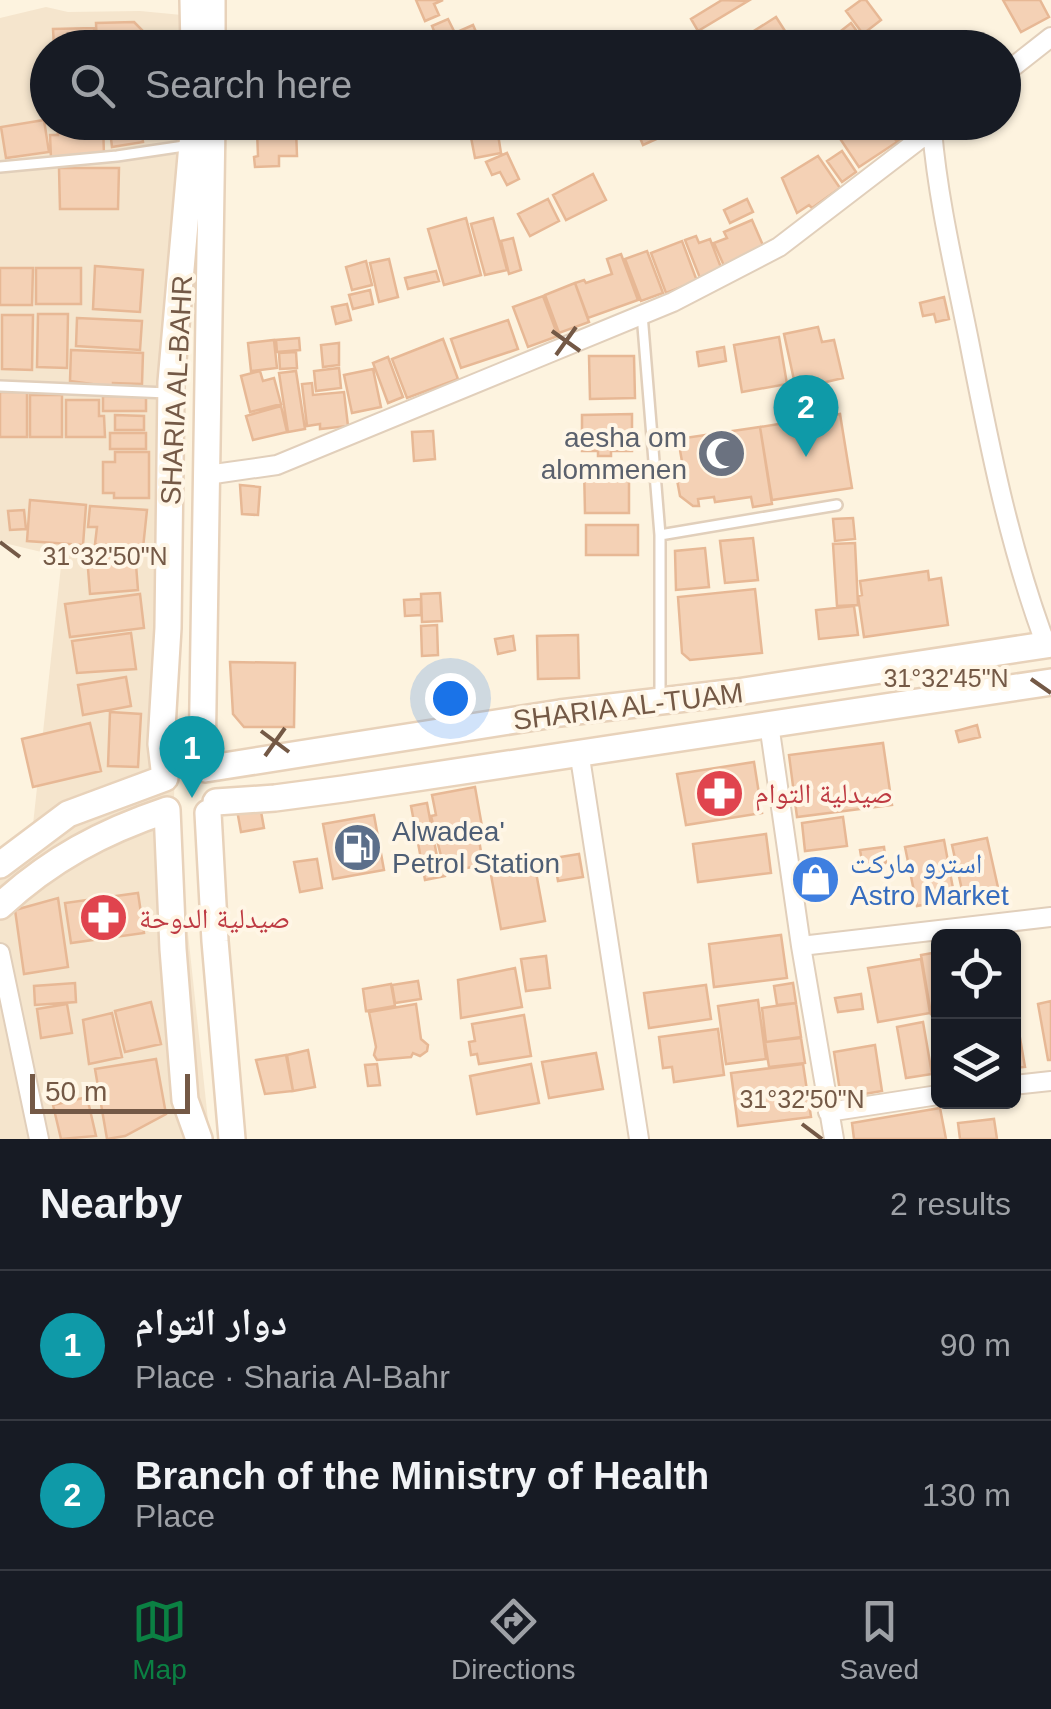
<!DOCTYPE html>
<meta charset="utf-8">
<style>
body{margin:0;font-family:Helvetica,"Noto Naskh Arabic",sans-serif;background:#242831;color:#f1f3f6}
.controls{position:absolute;right:30px;bottom:30px;display:grid;overflow:hidden;border-radius:15px;box-shadow:0 2px 8px #0004}
.controls button{width:90px;height:90px;display:grid;place-items:center;padding:0;border:0;border-bottom:2px solid #363941;background:#171b24;color:#f1f3f6;font:50px sans-serif}
.scale{position:absolute;left:30px;bottom:25px;width:160px;box-sizing:border-box;padding-left:10px;border:5px solid #745946;border-top:0;font-size:28px;line-height:35px;white-space:nowrap;color:#745946;-webkit-text-stroke:8px #fff6e6;paint-order:stroke}
.you{position:absolute;left:450px;top:698px;width:35px;height:35px;margin:-25px;border:8px solid #fff;border-radius:50%;background:#1a73e8;box-shadow:0 0 0 15px #1a73e833}
.badge{display:grid;place-items:center;width:65px;height:65px;border-radius:50%;background:#0b8043;color:#fff;font-size:32px;font-weight:700}
.pin{position:absolute;translate:-50% -82px;filter:drop-shadow(0 2px 5px #0008)}
.pin::after{content:'';position:absolute;top:52px;width:35px;height:30px;background:inherit;clip-path:polygon(0 0,100% 0,50% 100%)}
.list{margin:0;padding:0;list-style:none}
h2{display:flex;justify-content:space-between;align-items:center;height:130px;margin:0;padding:0 40px;font-size:42px}
h2 small{font-size:32px;font-weight:400;color:#9ea1a6}
.list li{display:grid;grid-template-columns:65px 1fr auto;gap:30px;align-items:center;box-sizing:border-box;height:150px;padding:0 40px;border-top:2px solid #363941}
.list b{display:block;font-size:38px;white-space:nowrap}
.list p{margin:0;font-size:32px;white-space:nowrap;color:#9ea1a6}
.list em{font-size:32px;font-style:normal;color:#9ea1a6}
.icon{flex:none;width:55px;height:55px;fill:none;stroke:currentColor;stroke-width:2;stroke-linecap:round;stroke-linejoin:round}
.map{position:relative;flex:none;width:1051px;height:1139px;overflow:hidden}
.search{position:absolute;background:#171b24;box-shadow:0 2px 8px #0004;left:30px;right:30px;top:30px;height:110px;display:flex;align-items:center;gap:25px;box-sizing:border-box;padding:0 35px;border-radius:55px;color:#9ea1a6;font-size:38px}
.sheet{height:430px;background:#171b24}
nav{display:flex;justify-content:space-around;align-items:center;box-sizing:border-box;height:140px;border-top:2px solid #363941;background:#171b24;font-size:28px;color:#9ea1a6}
nav a{display:grid;justify-items:center;gap:5px}
nav .on{color:#0b8043}
.map>svg:first-child{display:block}
.residential{fill:#f5e5cd}
.building{fill:#f4d1b5;stroke:#e7b895;stroke-width:2.5}
.lines{fill:none;stroke-linecap:round;stroke-linejoin:round}
.service-casing{stroke:#e1cfbb;stroke-width:14}
.minor-casing{stroke:#e1cfbb;stroke-width:22}
.secondary-casing{stroke:#e8d2ba;stroke-width:30}
.service{stroke:#fff;stroke-width:9}
.minor{stroke:#fff;stroke-width:18}
.secondary{stroke:#fff;stroke-width:25}
.ticks{fill:none;stroke:#745946;stroke-width:4}
.labels{text-anchor:middle;stroke-width:8;stroke-linejoin:round;paint-order:stroke}
.street-label{font-size:28px;fill:#745946;stroke:#fff6e6}
.worship-label{font-size:28px;fill:#5b616d;stroke:#fff6e6;text-anchor:end}
.health-label{font-size:28px;fill:#be3a42;stroke:#fff6e6;text-anchor:start}
.service-label{font-size:28px;fill:#4e5e75;stroke:#fff6e6;text-anchor:start}
.shop-label{font-size:28px;fill:#366cbe;stroke:#fff6e6;text-anchor:start}
.ticks-label{font-size:25px;text-anchor:middle;fill:#745946;stroke:#fff6e6;stroke-width:8;stroke-linejoin:round;paint-order:stroke}
</style>
<div class="map">
<svg width="1051" height="1139" viewBox="0 0 1051 1139">
<rect width="100%" height="100%" fill="#fdf3df"/>
<!-- residential -->
<path class="residential" d="M46,7L68,12L140,11L182,15V47L48,48V122L183,123L174,803L210,1139H0V870L31,843L62,557L0,542V18Z"/>
<!-- building -->
<path class="building" d="M416,0H443L434,4L439,15L425,21Z
M722,0L748,1L698,31L691,19Z
M861,0H866L881,20L863,34L846,11Z
M1003,0H1040L1049,17L1021,32Z
M776,17L796,48H727Z
M448,19L455,33L473,25L480,41L465,48H441L432,26Z
M134,22L143,31L145,48H97L96,23Z
M851,23L866,44L862,48H825L823,45Z
M94,28L95,48H54L53,29Z
M44,120L49,152L6,158L1,127Z
M109,122H133L134,128L141,127L143,142L112,147Z
M468,122H496L501,153L475,158Z
M648,122H694L643,145L636,128Z
M861,122H884L897,142L859,167L839,137Z
M886,122H926L898,141Z
M103,124L104,155L51,158L50,135H58L57,126Z
M296,129L297,156H279V166L255,167L254,157L258,156L257,131Z
M842,151L856,172L842,182L827,161Z
M507,153L519,179L507,185L500,172L492,175L486,162Z
M818,156L840,188L812,208L809,205L797,213L782,178Z
M59,168H119L118,209H60Z
M593,174L606,200L566,220L553,195Z
M548,199L559,221L530,236L518,214Z
M747,199L753,212L730,223L724,210Z
M466,218L481,275L444,285L428,229Z
M493,218L507,270L485,275L471,224Z
M752,220L765,250L725,268L714,243L727,238L724,232Z
M696,236L699,243L710,239L722,270L700,278L685,240Z
M513,238L521,270L509,274L501,241Z
M682,241L697,281L666,293L651,253Z
M647,251L663,293L641,301L625,259Z
M621,254L638,300L588,318L575,283L584,280L586,283L612,274L607,259Z
M389,259L398,297L379,302L370,263Z
M366,261L372,285L352,290L346,267Z
M95,266L143,270L140,312L93,309Z
M0,268H33L32,305H0Z
M36,268H81V304H36Z
M436,271L439,281L408,289L405,278Z
M575,283L589,322L559,333L545,295Z
M370,290L373,304L353,309L349,295Z
M543,296L558,336L528,347L513,307Z
M944,297L949,319L936,322L934,314L923,316L920,303Z
M347,304L351,320L336,324L332,307Z
M38,314H68L67,368L37,367Z
M2,315H33L32,370L2,369Z
M77,318L142,321L140,350L76,346Z
M508,320L518,349L461,368L451,339Z
M818,327L822,342L834,340L843,378L796,389L784,334Z
M779,337L787,384L742,392L734,345Z
M299,338L300,350L277,352L276,340Z
M443,339L458,379L407,398L392,359Z
M274,340L277,368L251,371L248,343Z
M339,343V365L323,367L321,345Z
M724,347L726,361L699,366L697,352Z
M71,350L143,353L142,384L113,383V387L70,381Z
M296,352L297,368L280,369L279,353Z
M589,356H634L635,398L590,399Z
M388,357L403,397L388,403L373,363Z
M339,368L341,388L316,391L314,371Z
M373,369L381,407L352,413L344,375Z
M260,371L263,381L274,378L281,404L250,412L241,376Z
M296,371L305,429L288,432L279,373Z
M312,383L313,395L344,392L348,426L320,429V424L307,426L302,384Z
M0,392H27V437H0Z
M30,395H62V437H30Z
M103,396H146V411H103Z
M66,400H99V416H104L105,437H66Z
M281,406L287,432L253,440L246,416Z
M632,414V451H611V456H598V451H582V415Z
M840,414L852,488L772,500L760,427Z
M115,415L144,416V430H115Z
M760,427L772,504L753,507L751,497L715,502L714,497L698,499L699,506H693L680,496L675,469L683,467L678,439Z
M433,431L435,459L414,461L412,432Z
M110,433H146V449H110Z
M115,452H149V498H114V493H103V462H115Z
M584,465H629V513H585Z
M240,485L260,487L258,515L242,514Z
M30,500L86,505L83,545L27,541Z
M90,506L147,510L143,548L95,544L97,527H88Z
M24,510L26,529L10,530L8,511Z
M853,518L855,539L835,541L833,519Z
M586,525H638V555H586Z
M753,538L758,580L725,583L720,541Z
M855,543L858,605L837,606L833,544Z
M705,548L709,587L676,590L675,551Z
M135,552L138,590L90,594L87,556Z
M928,571L929,580L941,578L948,625L864,637L858,596L862,595L860,581Z
M755,589L762,653L690,660L682,653L678,597Z
M440,593L442,621L422,622L421,594Z
M140,594L144,628L70,637L65,604Z
M421,599V615L405,616L404,600Z
M854,606L858,635L819,639L816,610Z
M437,625L438,655L422,656L421,626Z
M131,633L136,669L77,673L72,641Z
M578,635L579,678L538,679L537,636Z
M513,636L515,650L498,654L495,639Z
M230,662L295,663L294,727H244L233,714Z
M126,677L131,706L83,715L78,685Z
M110,712L141,714L138,767L108,766Z
M90,723L101,771L33,787L22,739Z
M977,725L980,737L959,742L956,731Z
M883,743L892,805L797,817L789,755Z
M754,762L762,813L686,825L677,774Z
M475,787L483,832L478,833L483,865L445,872L431,816L436,815L432,795Z
M427,803L438,862L442,861L445,876L425,880L411,806Z
M260,806L264,828L241,832L237,810Z
M374,815L384,870L333,879L323,824Z
M843,817L847,846L805,851L802,823Z
M766,834L771,873L698,882L693,844Z
M987,838L999,892L964,899L952,845Z
M944,840L955,899L917,906L905,847Z
M884,847L886,863L863,867L860,850Z
M579,854L583,877L558,881L554,858Z
M317,859L322,888L300,892L294,862Z
M535,867L545,921L501,929L491,875Z
M138,893L144,933L71,943L65,903Z
M58,898L68,967L24,974L15,910Z
M781,935L787,978L714,987L709,944Z
M938,952V1013L931,1014L921,955Z
M546,956L550,988L526,991L521,959Z
M921,959L930,1013L878,1022L868,968Z
M515,968L522,1007L461,1018L458,980Z
M418,981L421,999L395,1003L392,985Z
M75,983L76,1002L35,1005L34,986Z
M793,983L796,1003L777,1005L774,986Z
M391,984L395,1006L366,1011L363,989Z
M706,985L711,1019L649,1028L644,993Z
M861,994L863,1009L838,1012L835,998Z
M758,1000L766,1059L726,1064L718,1006Z
M1051,1001V1060H1048L1038,1004Z
M151,1002L161,1044L125,1052L115,1011Z
M796,1003L801,1037L766,1042L762,1008Z
M67,1004L72,1033L41,1038L37,1009Z
M416,1004L421,1039L428,1045L427,1051L420,1056L413,1053L411,1057L377,1060L374,1055L376,1047L369,1012Z
M112,1013L122,1057L89,1064L83,1020Z
M524,1015L531,1056L479,1064L477,1054L471,1055L469,1042L475,1041L472,1024Z
M1014,1015H1016L1025,1067L1014,1068Z
M923,1022L932,1074L906,1078L897,1027Z
M718,1029L724,1075L674,1082L672,1067L663,1068L659,1037Z
M801,1038L805,1063L769,1067L765,1042Z
M875,1045L882,1091L841,1098L834,1052Z
M308,1050L315,1087L293,1091L287,1055Z
M596,1053L603,1089L549,1098L542,1062Z
M286,1055L293,1091L265,1094L256,1060Z
M156,1059L166,1114L125,1136L107,1139L95,1069Z
M377,1064L380,1085L368,1086L365,1065Z
M531,1064L539,1103L477,1114L470,1076Z
M803,1064L811,1117L738,1126L731,1073Z
M87,1097L96,1136L61,1139L53,1105Z
M940,1108L946,1139H854L852,1123Z
M994,1119L997,1139H960L958,1123Z"/>
<g class="lines">
<defs>
<path id="service" d="M0,167L117,156L191,145
M642,314L660,535V699
M0,386L168,393
M660,535L837,505"/>
<path id="minor" d="M1004,74L1051,37
M932,130C938,201 955,271 969,341C989,444 1009,546 1046,645
M207,475L277,465L673,302L779,247L942,122
M769,724L801,946L834,1139
M579,751L639,1139
M801,946L1051,917
M0,953L39,1139
M1014,1085L1051,1081
M828,1112L938,1095"/>
<path id="secondary" d="M193,0L194,48
M212,0V48
M202,767L212,122
M205,769L560,713L737,692L1051,644
M216,802L275,798L343,789L1051,682
M208,813L215,941L232,1139
M0,865L68,814L165,778L161,744L168,628L171,382L194,122
M0,906C51,859 102,832 167,810L173,949L185,1100L199,1139"/>
</defs>
<!-- service casing -->
<use href="#service" class="service-casing"/>
<!-- minor casing -->
<use href="#minor" class="minor-casing"/>
<!-- secondary casing -->
<use href="#secondary" class="secondary-casing"/>
<!-- service -->
<use href="#service" class="service"/>
<!-- minor -->
<use href="#minor" class="minor"/>
<!-- secondary -->
<use href="#secondary" class="secondary"/>
</g>
<!-- ticks -->
<path class="ticks" d="M552,331L580,351M556,355L576,327M0,542L20,557M1031,679L1051,693M261,731L289,752M265,756L285,728M802,1124L822,1139"/>
<!-- icons -->
<defs>
<symbol id="mosque-disc" viewBox="-11 -11 22 22"><circle r="9.5" fill="#6b7280" stroke="#fff6e6"/><path d="M3.5-4.9A6 6 0 1 0 3.5 4.9A5 5 0 1 1 3.5-4.9Z" fill="#fff"/></symbol>
<symbol id="pharmacy-disc" viewBox="-11 -11 22 22"><circle r="9.5" fill="#e0444e" stroke="#fff6e6"/><path d="M-2-6h4v4h4v4h-4v4h-4v-4h-4v-4h4Z" fill="#fff"/></symbol>
<symbol id="fuel-disc" viewBox="-11 -11 22 22"><circle r="9.5" fill="#5c6f8a" stroke="#fff6e6"/><path d="M-5.5-6h7V0h2V4h1.3V-2.5L3-4.5l.8-.8L6-3V5H2.5V1h-1V6h-7ZM-4.2-4.7v3.2H.2V-4.7Z" fill="#fff"/></symbol>
<symbol id="shop-disc" viewBox="-11 -11 22 22"><circle r="9.5" fill="#3f7fe0" stroke="#fff6e6"/><path d="M-5-2.5h2.3a2.7 3.5 0 0 1 5.4 0H5L5.5 6h-11ZM-1.5-2.5h3a1.5 2.3 0 0 0-3 0Z" fill="#fff"/></symbol>
</defs>
<g fill-rule="evenodd">
<use href="#mosque-disc" x="694" y="426" width="55" height="55"/>
<use href="#pharmacy-disc" x="692" y="766" width="55" height="55"/>
<use href="#fuel-disc" x="330" y="820" width="55" height="55"/>
<use href="#shop-disc" x="788" y="852" width="55" height="55"/>
<use href="#pharmacy-disc" x="76" y="890" width="55" height="55"/>
</g>
<g class="labels">
<!-- street labels -->
<g class="street-label">
<text transform="translate(176 390) rotate(-87)" y="10">SHARIA AL-BAHR</text>
<text transform="translate(628 706) rotate(-7)" y="10">SHARIA AL-TUAM</text>
</g>
<!-- worship labels -->
<g class="worship-label">
<text x="687" y="447">aesha om<tspan x="687" dy="32">alommenen</tspan></text>
</g>
<!-- health labels -->
<g class="health-label">
<text x="755" y="803">صيدلية التوام</text>
<text x="139" y="928">صيدلية الدوحة</text>
</g>
<!-- service labels -->
<g class="service-label">
<text x="392" y="841">Alwadea'<tspan x="392" dy="32">Petrol Station</tspan></text>
</g>
<!-- shop labels -->
<g class="shop-label">
<text x="850" y="873">استرو ماركت<tspan x="850" dy="32">Astro Market</tspan></text>
</g>
</g>
<g class="ticks-label">
<text x="105" y="565">31°32'50"N</text>
<text x="946" y="687">31°32'45"N</text>
<text x="802" y="1108">31°32'50"N</text>
</g>
</svg>
<div class="controls">
<button><svg class="icon" aria-label="locate" viewBox="0 0 24 24"><circle cx="12" cy="12" r="6"/><path d="M12 2v4M12 18v4M2 12h4M18 12h4"/></svg></button>
<button><svg class="icon" aria-label="layers" viewBox="0 0 24 24"><path d="M12 4l9 5-9 5-9-5zM3 14l9 5 9-5"/></svg></button>
</div>
<div class="scale">50 m</div>
<div class="you"></div>
<div class="pin badge" style="left:192px;top:798px;background:#0f9aa8">1</div>
<div class="pin badge" style="left:806px;top:457px;background:#0f9aa8">2</div>
<div class="search"><svg class="icon" aria-label="search" viewBox="0 0 24 24"><circle cx="10" cy="10" r="6"/><path d="M15 15l6 6"/></svg>Search here</div>
</div>
<section class="sheet">
<h2>Nearby<small>2 results</small></h2>
<ul class="list">
<li><span class="badge" style="background:#0f9aa8">1</span><div><b>دوار التوام</b><p>Place · Sharia Al-Bahr</p></div><em>90 m</em></li>
<li><span class="badge" style="background:#0f9aa8">2</span><div><b>Branch of the Ministry of Health</b><p>Place</p></div><em>130 m</em></li>
</ul>
</section>
<nav>
<a class="on"><svg class="icon" aria-label="map" viewBox="0 0 24 24"><path d="M3 6l6-2 6 2 6-2v14l-6 2-6-2-6 2zM9 4v14M15 6v14"/></svg>Map</a>
<a><svg class="icon" aria-label="directions" viewBox="0 0 24 24"><path d="M12 3l9 9-9 9-9-9zM9 14v-3h6M13 9l2 2-2 2"/></svg>Directions</a>
<a><svg class="icon" aria-label="saved" viewBox="0 0 24 24"><path d="M7 4h10v16l-5-4-5 4z"/></svg>Saved</a>
</nav>
